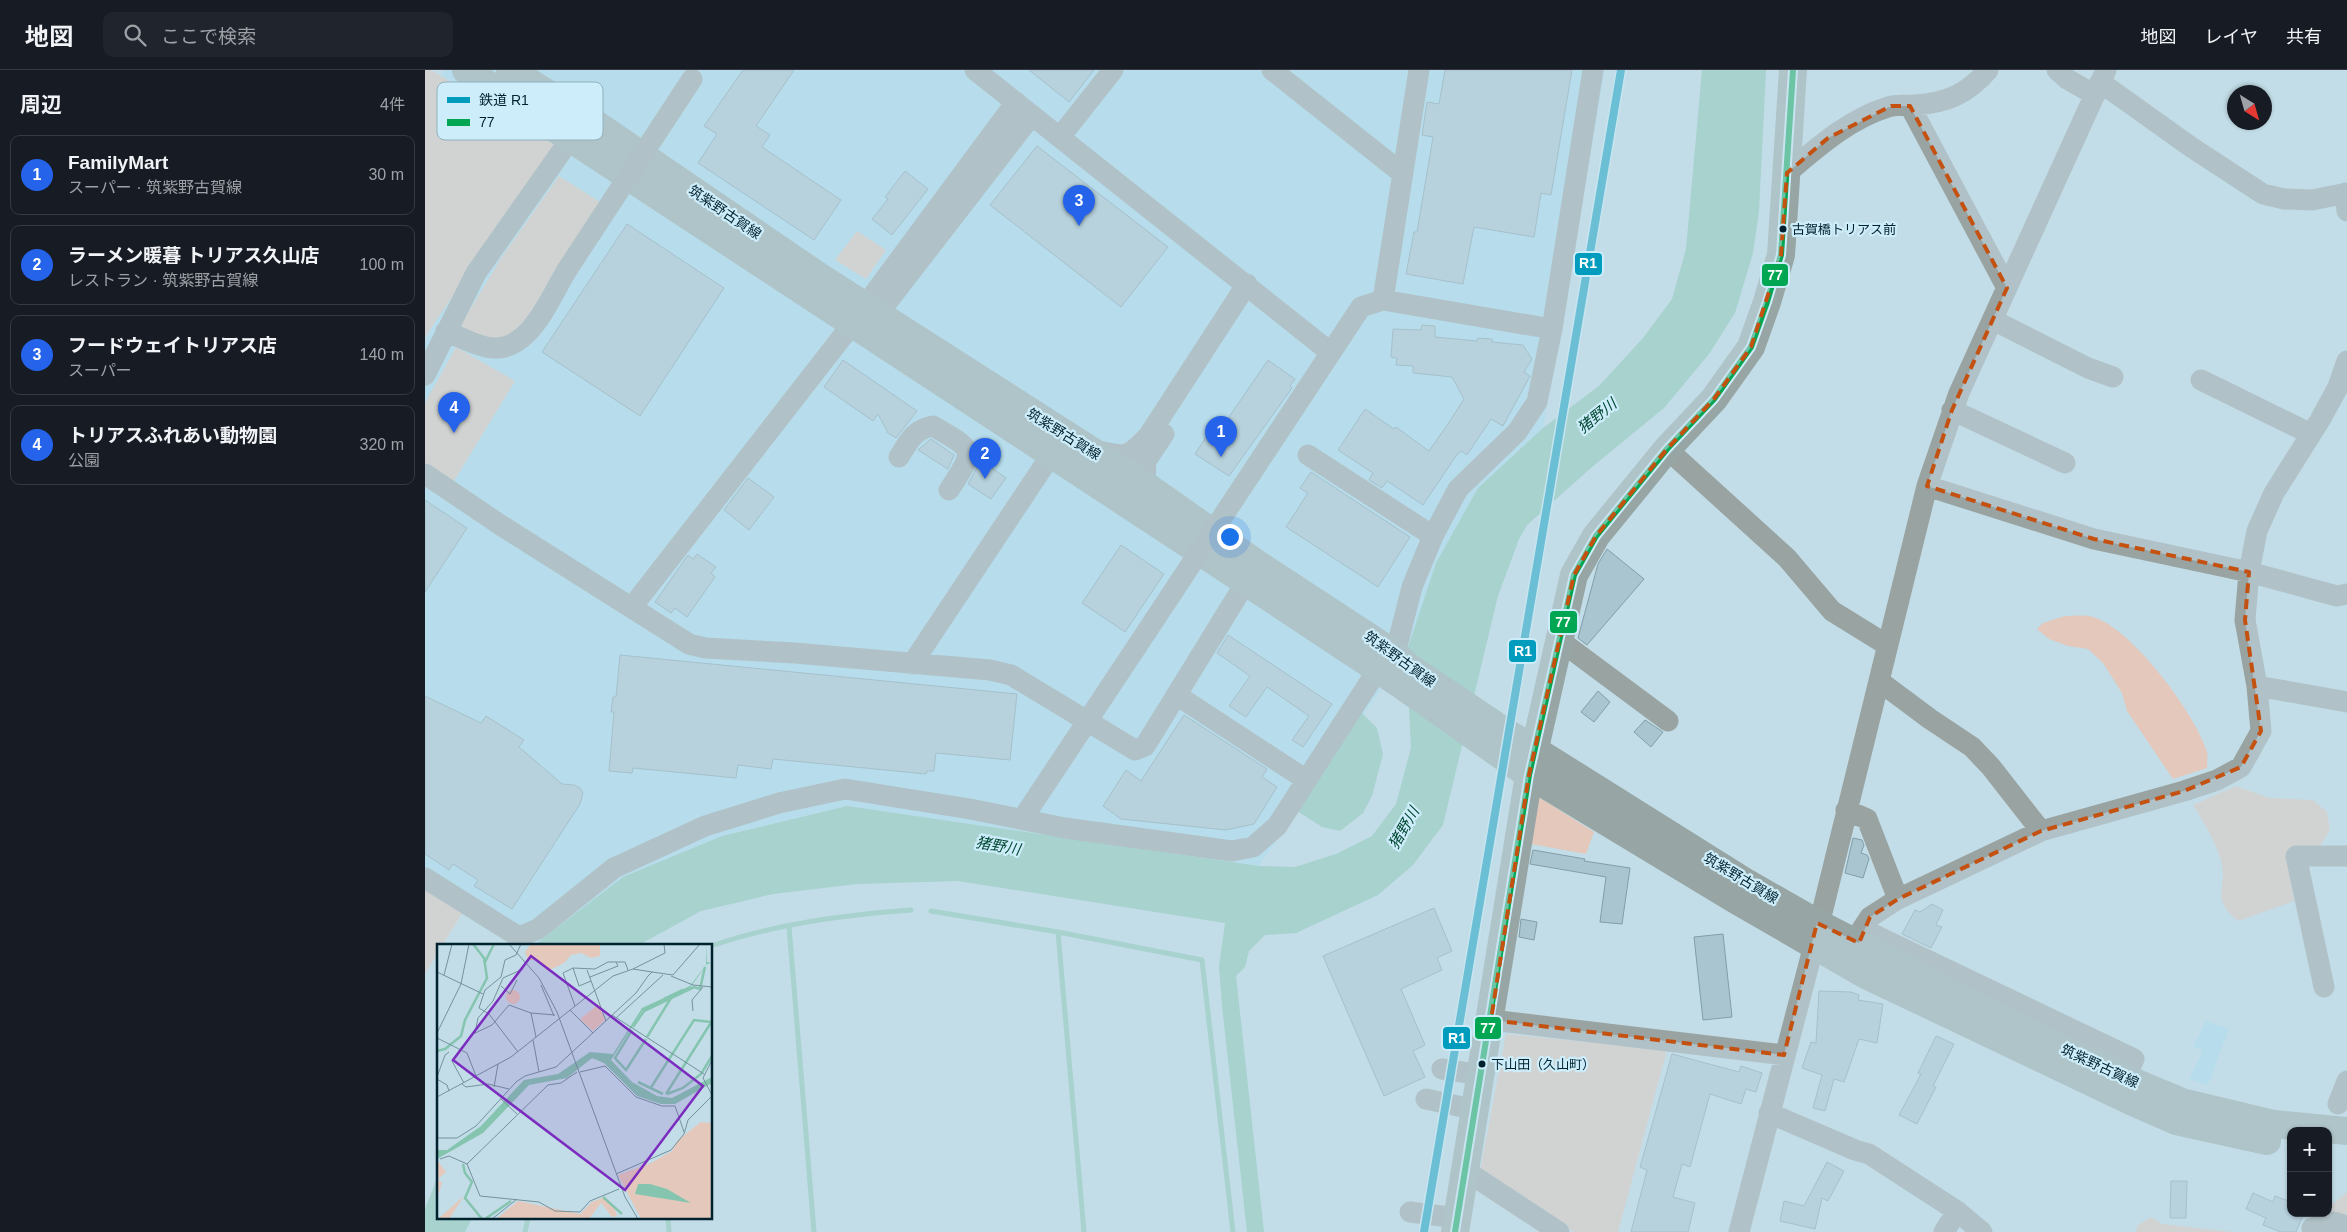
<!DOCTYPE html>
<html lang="ja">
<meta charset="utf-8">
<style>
body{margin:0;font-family:Arial,"Noto Sans JP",sans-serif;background:#20242c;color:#f1f3f6}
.controls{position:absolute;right:15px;bottom:15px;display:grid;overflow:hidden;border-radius:10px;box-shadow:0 1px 4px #0004}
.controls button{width:45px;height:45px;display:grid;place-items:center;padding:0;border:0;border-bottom:1px solid #363941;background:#171b24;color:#f1f3f6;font:25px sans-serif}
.compass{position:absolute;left:1802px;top:15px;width:45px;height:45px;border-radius:50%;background:#171b24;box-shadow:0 1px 4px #0004;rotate:143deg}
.you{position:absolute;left:804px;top:466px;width:18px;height:18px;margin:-12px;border:4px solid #fff;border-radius:50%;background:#1a73e8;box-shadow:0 0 0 8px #1a73e833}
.badge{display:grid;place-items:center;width:32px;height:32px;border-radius:50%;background:#2563eb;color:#fff;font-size:16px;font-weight:700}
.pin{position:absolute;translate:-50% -41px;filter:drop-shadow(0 1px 2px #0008)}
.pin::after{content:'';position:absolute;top:26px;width:18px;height:15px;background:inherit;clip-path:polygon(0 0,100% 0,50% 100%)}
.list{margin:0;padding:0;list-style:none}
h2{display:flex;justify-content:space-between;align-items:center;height:65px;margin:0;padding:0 20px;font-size:21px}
h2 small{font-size:16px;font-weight:400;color:#9ea1a6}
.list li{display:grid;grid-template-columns:32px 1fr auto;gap:15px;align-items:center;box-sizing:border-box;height:80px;margin:0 10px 10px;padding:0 10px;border:1px solid #363941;border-radius:10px}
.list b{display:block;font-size:19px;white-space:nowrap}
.list p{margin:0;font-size:16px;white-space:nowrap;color:#9ea1a6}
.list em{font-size:16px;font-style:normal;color:#9ea1a6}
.icon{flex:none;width:28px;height:28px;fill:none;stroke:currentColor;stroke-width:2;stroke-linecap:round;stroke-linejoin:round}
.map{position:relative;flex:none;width:1922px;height:1162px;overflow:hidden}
header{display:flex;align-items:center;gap:30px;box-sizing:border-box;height:70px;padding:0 25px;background:#171b24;border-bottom:1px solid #363941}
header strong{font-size:24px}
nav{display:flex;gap:28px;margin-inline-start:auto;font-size:18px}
.search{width:350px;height:45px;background:#20242c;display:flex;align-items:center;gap:12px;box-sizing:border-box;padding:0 18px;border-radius:10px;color:#9ea1a6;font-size:19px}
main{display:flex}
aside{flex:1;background:#171b24}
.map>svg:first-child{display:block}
.built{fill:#a9def2}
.green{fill:#e3c8bb}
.water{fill:#85c5b0}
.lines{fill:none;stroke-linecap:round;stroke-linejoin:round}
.stream{stroke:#85c5b0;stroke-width:5}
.building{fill:#a8c5d0;stroke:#819ea9}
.minor{stroke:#99a3a1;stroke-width:21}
.major{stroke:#97a6a4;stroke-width:28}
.minor-bridge{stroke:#99a3a1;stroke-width:21}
.bus-1-casing{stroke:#cdedfa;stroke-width:10}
.bus-1{stroke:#00a651;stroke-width:6}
.rail-1-casing{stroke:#cdedfa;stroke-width:11}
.rail-1{stroke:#009cbe;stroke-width:8}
.marked{fill:none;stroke:#c55111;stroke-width:4;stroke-dasharray:10 6;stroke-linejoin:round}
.bus-dot{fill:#00222e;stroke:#cdedfa;stroke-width:2}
.labels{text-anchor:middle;stroke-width:4.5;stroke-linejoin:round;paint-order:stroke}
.bus-label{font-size:13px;fill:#00222e;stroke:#cdedfa;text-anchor:start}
.street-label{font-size:14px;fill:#00222e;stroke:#cdedfa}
.water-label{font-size:15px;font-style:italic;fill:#004731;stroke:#cdedfa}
.inset-river{fill:none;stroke:#85c5b0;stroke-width:2.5}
.inset-road{fill:none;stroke:#74929d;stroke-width:1}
.view{fill:#7b2cbf;fill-opacity:0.15;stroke:#7b2cbf;stroke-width:2.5}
.inset-edge{fill:none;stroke:#00222e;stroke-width:2.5}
.key{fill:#cdedfa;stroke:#90b0bd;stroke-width:1}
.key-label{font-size:14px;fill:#00222e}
.line-badge{stroke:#cdedfa;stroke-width:2}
.badge-label{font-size:14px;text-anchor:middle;font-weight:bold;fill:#fff}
</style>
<header>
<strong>地図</strong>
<div class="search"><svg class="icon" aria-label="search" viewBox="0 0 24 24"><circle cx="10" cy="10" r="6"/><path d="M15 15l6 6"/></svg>ここで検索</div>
<nav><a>地図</a><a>レイヤ</a><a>共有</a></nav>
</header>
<main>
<aside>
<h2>周辺<small>4件</small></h2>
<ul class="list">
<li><span class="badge">1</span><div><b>FamilyMart</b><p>スーパー · 筑紫野古賀線</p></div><em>30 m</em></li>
<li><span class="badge">2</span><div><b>ラーメン暖暮 トリアス久山店</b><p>レストラン · 筑紫野古賀線</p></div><em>100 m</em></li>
<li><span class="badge">3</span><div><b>フードウェイトリアス店</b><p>スーパー</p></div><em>140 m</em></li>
<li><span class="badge">4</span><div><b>トリアスふれあい動物園</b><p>公園</p></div><em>320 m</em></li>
</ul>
</aside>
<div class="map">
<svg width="1922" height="1162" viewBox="0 0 1922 1162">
<rect width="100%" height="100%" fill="#c2dde7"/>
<!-- built -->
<path class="built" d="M19,0H1180L1118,358L1053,418L1011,493L981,583L834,796L422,736L297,766L198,807L108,876H88L0,816V274L39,190L16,7Z
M1781,951L1804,959L1783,1015L1764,1009L1778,980L1768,977Z"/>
<!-- green -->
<path class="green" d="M0,0H6L131,74L0,267Z
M134,106L175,132L97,256C69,278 66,270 35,256L76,188Z
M432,161L461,180L441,209L410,190Z
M31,277L90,311L29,411L0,394V333Z
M1640,546C1649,546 1662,544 1671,548C1709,562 1770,643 1782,682C1783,687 1782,693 1782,698L1748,709L1702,641L1697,623L1678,593L1663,579L1643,576L1624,569L1612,559L1618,553Z
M1811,716L1844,728L1888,730L1902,742L1905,760L1896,775L1861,782L1869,831L1813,851C1785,828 1802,820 1797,795C1792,773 1779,753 1768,735Z
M1115,728L1169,762L1161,784L1106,774L1107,745Z
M0,820L38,842L17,876H14V881L0,904Z
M1081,964L1242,980L1193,1162H1149L1055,1101Z
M1922,1122V1162H1876L1897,1143H1903V1138Z
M1726,1147L1737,1154L1809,1162H1711L1712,1156Z"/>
<!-- water -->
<path class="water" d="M1277,0H1341L1334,141L1328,183L1310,243L1284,284L1239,338L1167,397L1102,455L1094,469L1073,526L1018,755L988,795L953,825L871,863L840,865L824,881L820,897L811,906L839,1162H822L797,936L794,896L800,853L533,811L432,814L348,824L276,841L212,876H108L198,807L297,766L422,736L834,796L870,797L911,784L947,766L971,734L986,678L981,583L1011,493L1053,418L1118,358L1174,316L1218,268L1247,229L1261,179Z
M935,641L952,658L958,684L947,726L938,743L915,761L897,757L869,739Z
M14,1103V1148H47L40,1162H0V1139Z"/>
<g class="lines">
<!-- stream -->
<path class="stream" d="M506,841L633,862
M364,856L389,1162
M285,876C351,854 417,845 486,840
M243,1148L244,1162
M100,1162L103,1148
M659,1162L633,862L777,890L808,1162"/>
</g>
<!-- building -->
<path class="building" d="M318,0H369L331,56L345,65L337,77L416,130L389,170L273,93L292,64L279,56Z
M604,0H669L644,32Z
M1020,0H1147L1126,125L1116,123L1109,167L1049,157L1038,214L981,204L989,162H992L1008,67L997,65L1002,32L1014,34Z
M612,76L743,177L696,237L565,135Z
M480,101L503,119L467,165L447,149L463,129L460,127Z
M202,154L299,218L215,346L117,282Z
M997,255L1010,256V267L1052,271L1053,268L1067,269V272L1098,275L1107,289L1099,302L1105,306L1078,356L1066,349L1042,385L1036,381L1031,386L998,435L962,411L957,418L944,410L948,403L913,380L940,339L969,359L971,357L1004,381L1023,354L1039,329L1027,307L988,303V296L971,295L972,288L966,287L968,259L996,260Z
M418,290L492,341L471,368L463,363L453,344L448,351L399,317Z
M843,290L870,309L865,316L867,318L804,406L770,384L785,361L791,366Z
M506,369L529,385L523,399L493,380Z
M556,390L581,408L566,429L543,414Z
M886,402L985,467L953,517L861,457L883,423L875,418Z
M323,408L349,427L324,460L299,440Z
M0,430L42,458L0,522Z
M696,475L739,504L700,562L657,533Z
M1182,479L1219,509L1162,575L1153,568L1173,494Z
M272,484L291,497L286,503L290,507L262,547L250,538L246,543L230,532L263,485L268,489Z
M803,565L907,634L878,677L867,670L884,646L842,617L821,647L804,636L825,606L792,583Z
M195,585L592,624L585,690L511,683L509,701H502L501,704L348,689L346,699L313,695L311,708L208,698L207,703L184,701L189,642H186L188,627H191Z
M1173,621L1185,632L1169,652L1156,642Z
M0,626L56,653L61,646L99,670L94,677L137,714L149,715L155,718L158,723L155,734L87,839L49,816L53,810L28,794L24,800L0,784Z
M759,645L842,699L837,707L852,717L829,754L801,760L696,749L678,736L701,700L716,711Z
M1220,650L1238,662L1226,677L1209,662Z
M1428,768L1437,770L1439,775L1436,783L1442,785L1444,789L1438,808L1420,803Z
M1108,780L1160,789L1159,791L1205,798L1197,854L1175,852L1181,807L1105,794Z
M1507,834L1518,840L1511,855L1517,857L1506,878L1477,864L1490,840L1495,842Z
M1009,838L1027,881L1012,888L1017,900L976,919L1000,975L988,981L1000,1007L959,1026L898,886Z
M1096,849L1112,852L1109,870L1094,867Z
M1298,864L1307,947L1278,950L1269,867Z
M1394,921L1426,922L1434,925L1433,930L1458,934L1452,973L1434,969L1419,1012L1409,1009L1400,1041L1388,1038L1397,1005L1377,998L1386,972L1391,973Z
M1511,966L1529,974L1508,1016L1511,1017L1492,1054L1474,1045L1496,1004L1493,1003Z
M1247,984L1314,1002L1316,996L1337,1003L1331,1022L1321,1019L1316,1034L1285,1024L1265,1097L1257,1094L1248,1127L1270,1133L1263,1162H1206L1222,1100L1215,1097Z
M1402,1092L1419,1101L1403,1131L1397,1128L1390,1159L1355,1151L1359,1131L1379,1136Z
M1746,1111H1762L1761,1148H1745Z
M1828,1123L1848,1132L1850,1126L1866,1132V1143H1879L1871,1162H1856L1838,1155L1841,1148L1821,1139Z"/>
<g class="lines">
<!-- minor -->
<path class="minor" d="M550,0L905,282
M847,0L978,104
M1632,0L1642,9L1670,25
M1675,12L1766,77L1838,124L1859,129L1887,130L1922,123
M1485,36L1582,218
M635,67L688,0
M1362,103C1393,77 1424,49 1463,37C1472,34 1482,36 1490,35C1522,33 1542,24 1563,0
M1920,123L1922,141
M958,230L994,0
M440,236L591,32
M453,244L607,45
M1568,250L1663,298L1688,307
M21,261C34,267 47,274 61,277C103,287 124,229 142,200
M0,305L51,203L146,68
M1776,310L1886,364
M1527,340L1640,393
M1242,379L1362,488L1407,541L1462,575
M670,380C700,388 703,388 724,365L822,214
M883,385L1008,466
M474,387C484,371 488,360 508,356C549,380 552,378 524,420
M833,393L936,237L958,230L1127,259
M0,404L77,456L264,574L280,578L370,583L565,600L586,605L710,680L720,676L821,512
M720,415L721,391L739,364
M1502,416L1669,469L1824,502L1912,526L1922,524
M207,537L428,253
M1134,570L1243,651
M970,584L987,517L1008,466L1033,419L1092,362L1112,332L1127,259L1168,0
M487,594L626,385
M1454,611L1505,649L1547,677L1566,697L1616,761
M1832,616L1922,632
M753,626L880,709
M1421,740L1442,749L1473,829
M598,748L730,549
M0,808L94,867L113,859L189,798L280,756L354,733L420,719L545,739L640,758L807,781L828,777L852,756L953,599
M1437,859L1709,989L1700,1008
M1434,873L1437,859L1445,847L1473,829L1616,761L1759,721L1792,710L1816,697L1836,661L1832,616L1820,550L1824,502L1832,461L1849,423L1895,350L1913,317L1922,291
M1899,917L1871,786H1922
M1066,950L1359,985
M1017,999L1057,1005
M1001,1029L1051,1040
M1913,1034L1922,1011
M1344,1043L1430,1080L1444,1084L1532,1141L1557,1162
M1041,1101L1134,1162
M985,1142L1033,1148
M1887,1158L1909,1152L1922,1156
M1314,1162L1389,875L1502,416L1534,323L1681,0
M1519,1162L1532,1141"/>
<!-- major -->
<path class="major" d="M41,0L821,512L975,614L1104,705L1311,830L1441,905L1710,1033L1751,1051L1842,1071
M85,0L168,52L392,205L720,415L831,493L970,584L985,598L1070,655L1322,813L1392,853L1622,971L1716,1015L1757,1032L1849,1054L1922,1061
M1030,1162L1104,705L1149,505L1171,466L1242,379L1289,329L1326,277L1342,232L1356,185L1368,0"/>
<!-- minor-bridge -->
<path class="minor-bridge" d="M142,200L267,9
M730,549L833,393"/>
<defs>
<path id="bus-1" d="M1030,1162L1104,705L1149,505L1171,466L1242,379L1289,329L1326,277L1342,232L1356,185L1368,0"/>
</defs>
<!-- bus-1 casing -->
<use href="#bus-1" class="bus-1-casing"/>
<!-- bus-1 -->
<use href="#bus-1" class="bus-1"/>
<defs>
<path id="rail-1" d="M999,1162L1196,0"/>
</defs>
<!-- rail-1 casing -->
<use href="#rail-1" class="rail-1-casing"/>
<!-- rail-1 -->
<use href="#rail-1" class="rail-1"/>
</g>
<!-- marked area -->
<path d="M0 0H1922V1162H0ZM1466,36H1485L1582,218L1527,340L1502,416L1669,469L1824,502L1820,550L1836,661L1816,697L1759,721L1616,761L1473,829L1445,847L1434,873L1392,853L1359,985L1066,950L1104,705L1149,505L1171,466L1242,379L1289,329L1326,277L1356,185L1362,103L1403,68Z" fill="#c2dde7" fill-opacity=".55" fill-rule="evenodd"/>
<path class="marked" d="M1466,36H1485L1582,218L1527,340L1502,416L1669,469L1824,502L1820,550L1836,661L1816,697L1759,721L1616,761L1473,829L1445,847L1434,873L1392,853L1359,985L1066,950L1104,705L1149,505L1171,466L1242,379L1289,329L1326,277L1356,185L1362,103L1403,68Z"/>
<!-- markers -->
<g class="bus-dot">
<circle cx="1358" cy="159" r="4.5"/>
<circle cx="1057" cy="994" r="4.5"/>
</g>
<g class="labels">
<!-- bus labels -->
<g class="bus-label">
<text x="1367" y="164">古賀橋トリアス前</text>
<text x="1066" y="999">下山田（久山町）</text>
</g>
<!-- street labels -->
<g class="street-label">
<text transform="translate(300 142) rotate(34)" y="5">筑紫野古賀線</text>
<text transform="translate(639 364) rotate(32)" y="5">筑紫野古賀線</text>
<text transform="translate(975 589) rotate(36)" y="5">筑紫野古賀線</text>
<text transform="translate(1316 808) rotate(31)" y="5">筑紫野古賀線</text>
<text transform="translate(1675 996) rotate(25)" y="5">筑紫野古賀線</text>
</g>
<!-- water labels -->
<g class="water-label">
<text transform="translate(1172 346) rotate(-39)" y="5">猪野川</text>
<text transform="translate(979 758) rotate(-60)" y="5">猪野川</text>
<text transform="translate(573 776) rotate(10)" y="5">猪野川</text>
</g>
</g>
<!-- overview -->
<g transform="translate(12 874)">
<rect width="275" height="275" fill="#c2dde7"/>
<path d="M94,0H163V12L154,14L144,9L134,11L127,19L111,27L99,16H91L88,8ZM69 53a7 7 0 1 1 14 0a7 7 0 1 1-14 0ZM162,60L168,76L156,87L143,75ZM264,178L275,179V275H204L181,231L214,219L235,207L240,197ZM0,216L9,228L1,235L5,239L0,254ZM27,252L12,275H2V274ZM168,253L177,262L180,272L175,273L164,259L152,275H59L81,257L143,270L155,258Z" fill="#e3c8bb"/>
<path d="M270,0V18L275,19L270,20L253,44L205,67L174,116L195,138L220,152L235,154L275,133V139L238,160H224L200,152L167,119L155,114L130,134L92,141L46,189L0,215V206H10L44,182L87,136L121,130L153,108L176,110L205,64L253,42L269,21ZM201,240H213L230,245L254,259L198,250Z" fill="#85c5b0"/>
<path class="inset-river" d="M48,18L57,0M227,55L246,46M196,83L207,67L257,43L263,45L268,23M195,86L178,114L189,126L209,95M210,93L234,54M0,107L8,105L24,92L28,76L50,34L47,14L36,0M201,138L226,150M213,145L257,76L274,78M229,150L275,77M230,150L246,144L264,130L275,112M26,220L28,229L35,238L28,254L45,275M166,253L185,270M48,275L74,257"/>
<path class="inset-road" d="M72,0L102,34L120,68L188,253L201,275M136,24L142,42L154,37M196,25L228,9L227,0M150,26L169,77M0,28L46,50M7,31L15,0M234,32L256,41L275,43M153,33L181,22L179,18M104,41L117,72M64,42L73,50L80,36M138,62L126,29L136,24L158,25L171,18H188L191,26M133,66L156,89M256,67L255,56L266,43M94,69L99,93M175,71L267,130M179,74L226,31M0,89L24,40L32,0M38,89L41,74L56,57L66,34L86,25M0,94L30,109L39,132M96,96L102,128M24,106L34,91L55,81L72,61L94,69L118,71M81,108L52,70L42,64L48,46L64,33L68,16L79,11L84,0M275,116L266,134L275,151M15,117L27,139M143,128L168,122L199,153L225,162H238L247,188M0,133L8,111L12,108M0,135L10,141L12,147M25,140L29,143L51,140L72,145M57,143L61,120M0,153L74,113L176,32L196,25L215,28M64,155L80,170M0,194H20L39,182L79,138L88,132L119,123L199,49L211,32L215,28L236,31L263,0M3,215L12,212L30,220L111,141L124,139L140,128M30,220L43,252L102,258L118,267L143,268L153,257L182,245M179,230L234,206L247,190L251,176L275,152M55,275L80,255"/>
<path class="view" d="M94,12L266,142L188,246L16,116Z"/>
<rect width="275" height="275" class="inset-edge"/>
</g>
<!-- legend -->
<rect x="12" y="12" width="166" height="58" rx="8" class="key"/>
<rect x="22" y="27" width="23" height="6" fill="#009cbe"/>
<rect x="22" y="49" width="23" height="7" fill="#00a651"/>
<g class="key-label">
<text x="54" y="35">鉄道 R1</text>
<text x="54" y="57">77</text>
</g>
<g class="line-badge">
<rect x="1149" y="182" width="29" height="24" rx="5" fill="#009cbe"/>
<rect x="1336" y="193" width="28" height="24" rx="5" fill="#00a651"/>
<rect x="1124" y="540" width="29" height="24" rx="5" fill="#00a651"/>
<rect x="1083" y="569" width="29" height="24" rx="5" fill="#009cbe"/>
<rect x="1049" y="946" width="28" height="24" rx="5" fill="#00a651"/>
<rect x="1017" y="956" width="29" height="24" rx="5" fill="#009cbe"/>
</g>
<g class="badge-label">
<text x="1163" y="198">R1</text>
<text x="1350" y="210">77</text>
<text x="1138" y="557">77</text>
<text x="1098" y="586">R1</text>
<text x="1063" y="963">77</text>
<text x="1032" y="973">R1</text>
</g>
</svg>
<div class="controls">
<button>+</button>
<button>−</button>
</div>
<svg class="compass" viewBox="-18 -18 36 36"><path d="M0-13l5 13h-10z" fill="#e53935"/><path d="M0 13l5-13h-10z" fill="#9ea1a6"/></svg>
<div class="you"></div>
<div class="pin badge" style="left:796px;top:387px">1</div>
<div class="pin badge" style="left:560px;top:409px">2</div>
<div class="pin badge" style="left:654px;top:156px">3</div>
<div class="pin badge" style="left:29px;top:363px">4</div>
</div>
</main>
